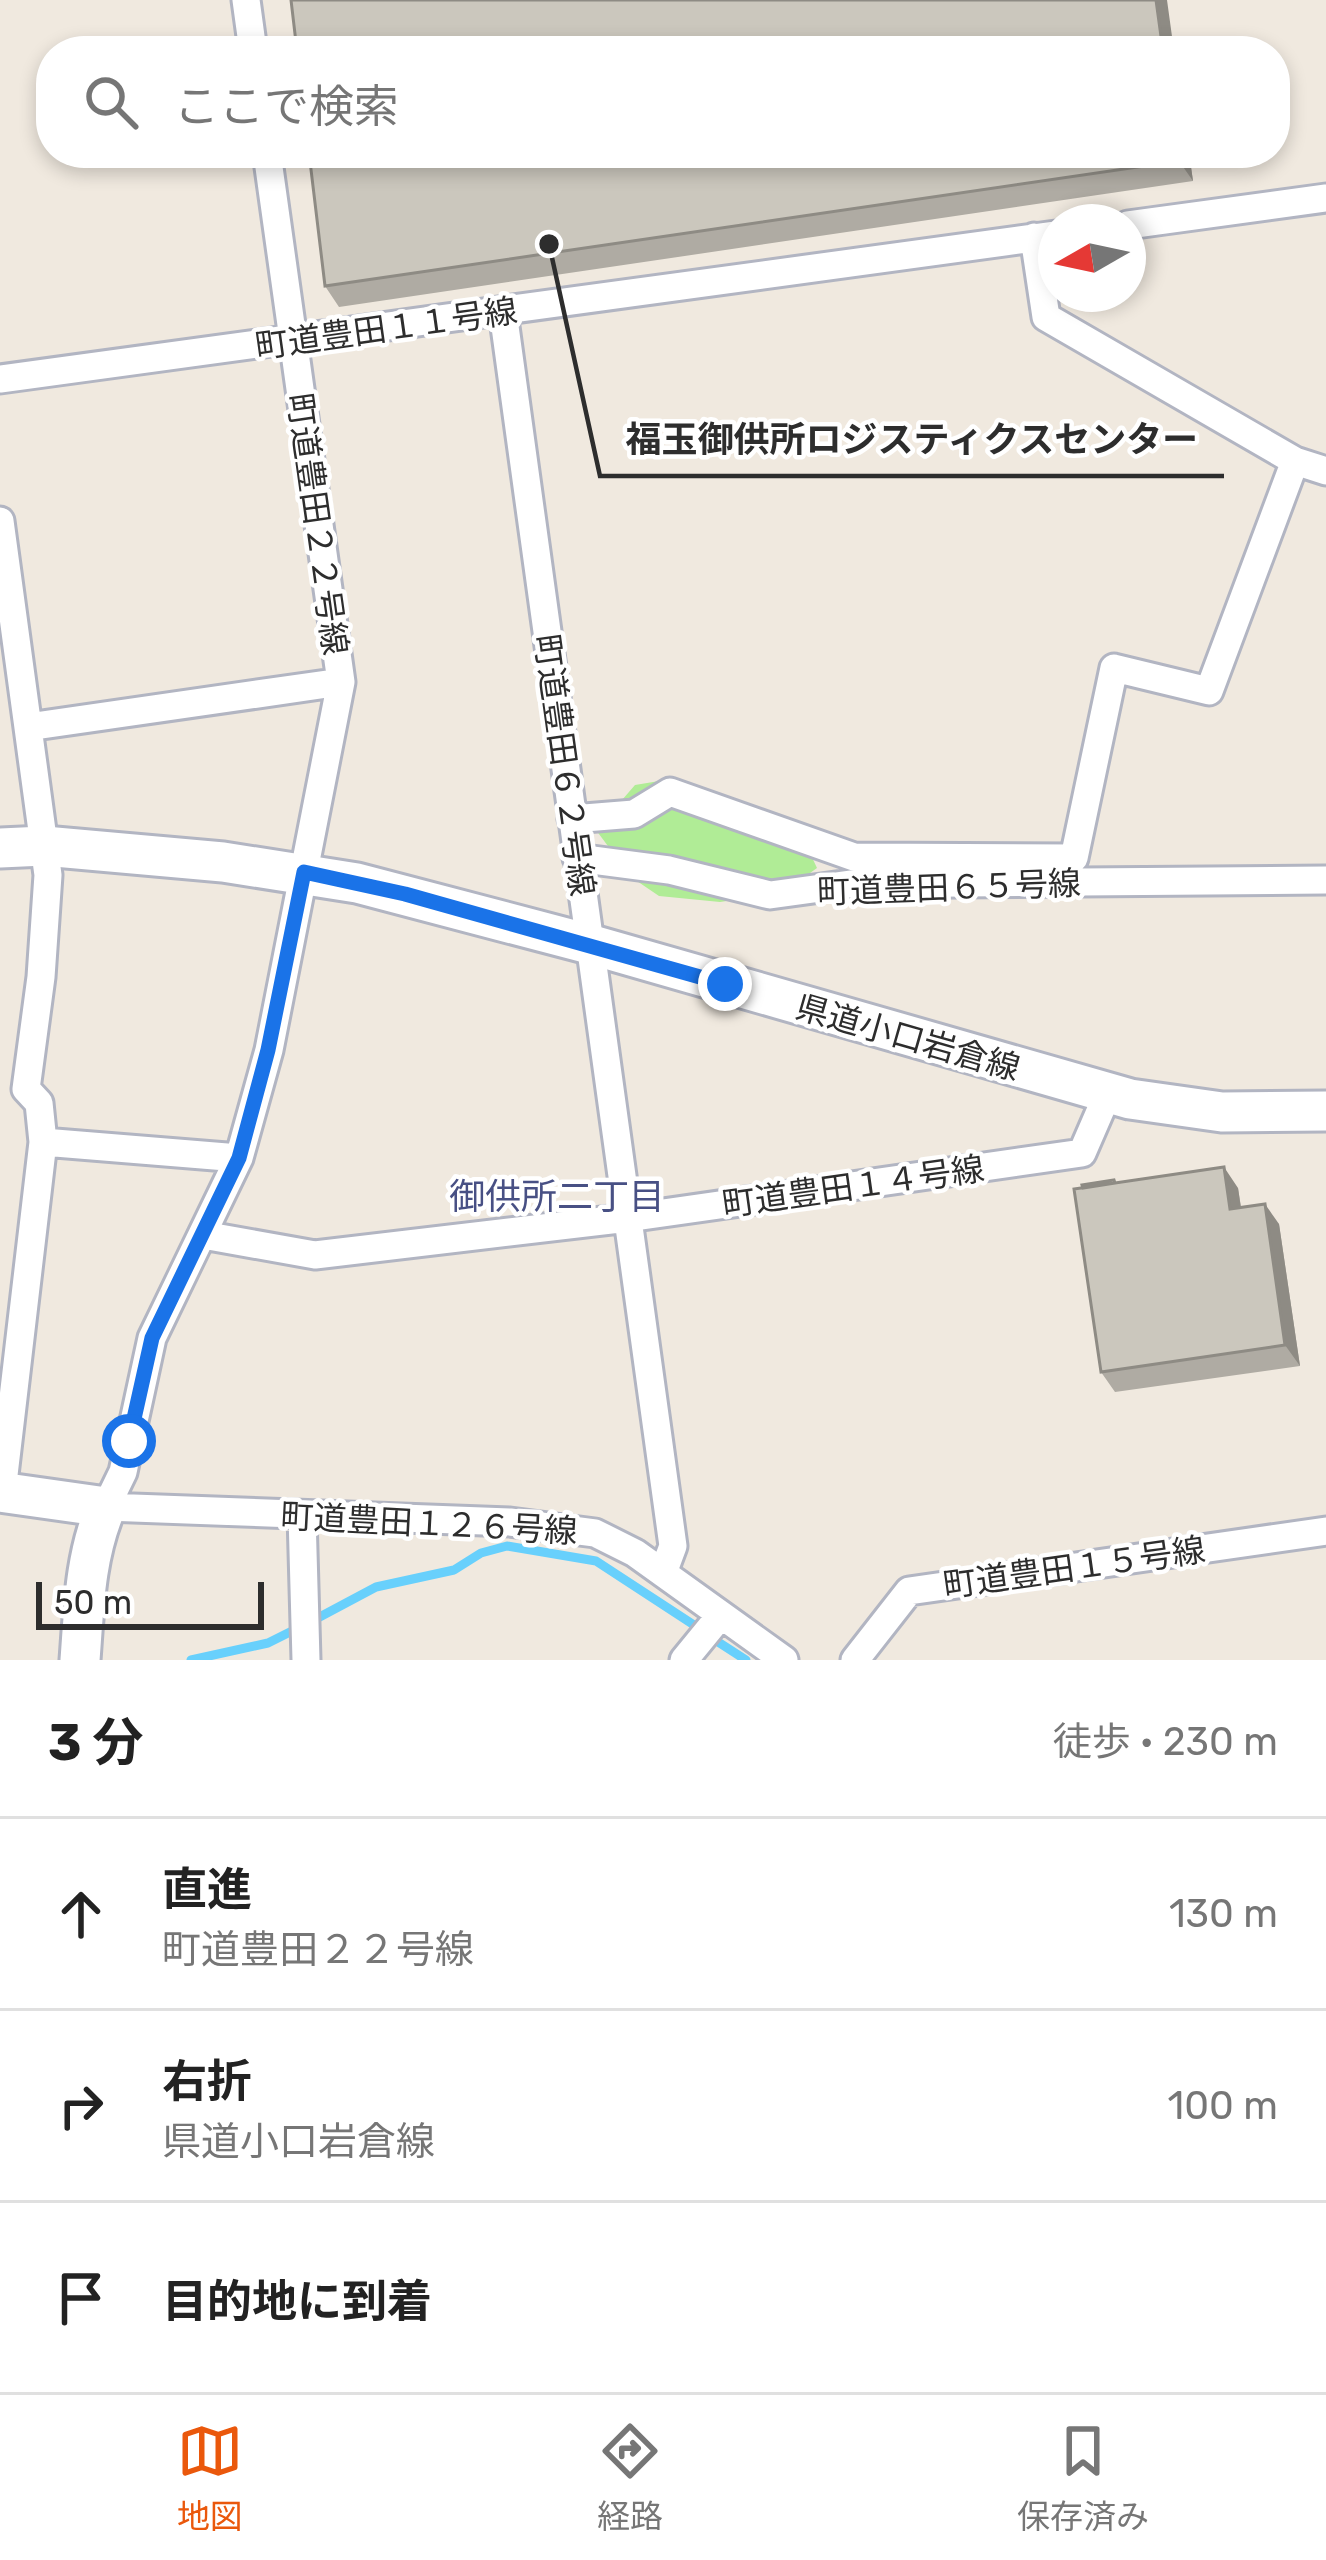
<!DOCTYPE html>
<html lang="ja">
<meta charset="utf-8">
<style>
body{margin:0;font-family:Rubik,"Noto Sans JP",sans-serif;background:#f6f6f6;color:#222}
.compass{position:absolute;left:1038px;top:204px;width:108px;height:108px;border-radius:50%;background:#fff;box-shadow:0 6px 18px #0003;rotate:261deg}
.scale{position:absolute;left:36px;bottom:30px;width:228px;box-sizing:border-box;padding-left:12px;border:6px solid #2d2d2d;border-top:0;font-size:33px;line-height:42px;white-space:nowrap;color:#2d2d2d;-webkit-text-stroke:9px #fff;paint-order:stroke}
.stop{position:absolute;width:36px;height:36px;margin:-27px;border:9px solid #1a73e8;border-radius:50%;background:#fff}
.stop.end{background:#1a73e8;border-color:#fff;box-shadow:0 3px 12px #0008}
.list{margin:0;padding:0;list-style:none}
h2{display:flex;justify-content:space-between;align-items:center;height:156px;margin:0;padding:0 48px;font-size:51px}
h2 small{font-size:39px;font-weight:400;color:#767676}
.list li{display:grid;grid-template-columns:78px 1fr auto;gap:36px;align-items:center;box-sizing:border-box;height:192px;padding:0 48px;border-top:3px solid #e0e0e0}
.list b{display:block;font-size:45px;white-space:nowrap}
.list p{margin:0;font-size:39px;white-space:nowrap;color:#767676}
.list em{font-size:39px;font-style:normal;color:#767676}
.icon{flex:none;width:66px;height:66px;fill:none;stroke:currentColor;stroke-width:2;stroke-linecap:round;stroke-linejoin:round}
.map{position:relative;flex:none;width:1326px;height:1660px;overflow:hidden}
.search{position:absolute;background:#fff;box-shadow:0 6px 18px #0003;left:36px;right:36px;top:36px;height:132px;display:flex;align-items:center;gap:30px;box-sizing:border-box;padding:0 42px;border-radius:48px;color:#767676;font-size:45px}
.sheet{height:732px;background:#fff}
nav{display:flex;justify-content:space-around;align-items:center;box-sizing:border-box;height:168px;border-top:3px solid #e0e0e0;background:#fff;font-size:33px;color:#767676}
nav a{display:grid;justify-items:center;gap:6px}
nav .on{color:#ea580c}
.map>svg:first-child{display:block}
.green{fill:#b0ec96}
.lines{fill:none;stroke-linecap:round;stroke-linejoin:round}
.stream{stroke:#68d0fc;stroke-width:9}
.street-casing{stroke:#b2b5c2;stroke-width:33}
.secondary-casing{stroke:#b2b5c2;stroke-width:45}
.street{stroke:#fff;stroke-width:27}
.secondary{stroke:#fff;stroke-width:39}
.wall{fill:#afaba3}
.shaded-wall{fill:#8e8b84}
.building{fill:#cbc7bd;stroke:#8e8b84;stroke-width:3}
.route{stroke:#1a73e8;stroke-width:15}
.labels{text-anchor:middle;stroke-width:9;stroke-linejoin:round;paint-order:stroke}
.street-label{font-size:33px;fill:#2d2d2d;stroke:#fff}
.neighbourhood-label{font-size:36px;fill:#485084;stroke:#fff}
.leader{fill:none;stroke:#2d2d2d;stroke-width:4.5}
.callout-dot{fill:#2d2d2d;stroke:#fff;stroke-width:4.5}
.callout-label{font-size:36px;text-anchor:middle;font-weight:bold;fill:#2d2d2d;stroke:#fff;stroke-width:9;stroke-linejoin:round;paint-order:stroke}
</style>
<div class="map">
<svg width="1326" height="1660" viewBox="0 0 1326 1660">
<rect width="100%" height="100%" fill="#f0e9df"/>
<!-- green -->
<path class="green" d="M677,778L711,801L794,819L817,868L782,893L720,902L659,896L631,877L596,830L635,785Z"/>
<g class="lines">
<!-- stream -->
<path class="stream" d="M314,1620L376,1587L454,1570L481,1553L507,1546L596,1561L697,1627
M715,1640L746,1660
M191,1660L268,1643L292,1631"/>
<defs>
<path id="street" d="M246,0L253,51
M267,153L341,682L269,1050L239,1158L152,1338L123,1472L106,1507L510,1522L595,1533L635,1553L784,1660
M1128,225L1326,198
M1034,237L1046,317L1295,461L1326,471
M503,312L673,1546L663,1573
M0,379L1056,235
M0,521L48,875L41,977L26,1089L39,1103L43,1142L2,1492
M28,727L341,682
M572,819L634,814L670,792L854,857L1074,858L1114,668L1209,691L1295,461
M577,858L669,870L770,895L850,884L1326,880
M43,1142L239,1158
M203,1235L315,1255L628,1218L1082,1153L1108,1093
M302,1515L306,1660
M684,1660L720,1616
M855,1660L909,1591L1326,1531"/>
<path id="secondary" d="M0,848L44,846L223,862L357,883L589,944L1130,1099L1222,1112L1326,1111
M0,1492L106,1507C85,1556 84,1607 80,1660"/>
</defs>
<!-- street casing -->
<use href="#street" class="street-casing"/>
<!-- secondary casing -->
<use href="#secondary" class="secondary-casing"/>
<!-- street -->
<use href="#street" class="street"/>
<!-- secondary -->
<use href="#secondary" class="secondary"/>
</g>
<!-- wall -->
<path class="wall" d="M309,153H1189L1193,181L339,307L325,286Z
M1114,1180L1117,1183L1238,1188L1241,1207L1279,1224L1300,1366L1115,1392L1101,1372Z"/>
<!-- shaded-wall -->
<path class="shaded-wall" d="M1156,0H1167L1174,51H1163Z
M1178,153H1189L1193,181L1179,161Z
M1224,1167L1238,1188L1244,1229L1230,1209Z
M1265,1204L1279,1224L1300,1366L1285,1345Z"/>
<!-- building -->
<path class="building" d="M291,0H1156L1163,51H297Z
M309,153H1178L1179,161L325,286Z
M1224,1167L1230,1209L1265,1204L1285,1345L1101,1372L1074,1189Z
M1114,1180L1115,1183L1083,1188L1082,1185Z"/>
<g class="lines">
<!-- route -->
<path class="route" d="M129,1441L152,1338L239,1158L268,1050L304,872L405,894L725,984"/>
</g>
<g class="labels">
<!-- street labels -->
<g class="street-label">
<text transform="translate(386 328) rotate(-8)" y="12">町道豊田１１号線</text>
<text transform="translate(318 524) rotate(82)" y="12">町道豊田２２号線</text>
<text transform="translate(565 765) rotate(82)" y="12">町道豊田６２号線</text>
<text transform="translate(949 887) rotate(-2)" y="12">町道豊田６５号線</text>
<text transform="translate(908 1037) rotate(16)" y="12">県道小口岩倉線</text>
<text transform="translate(853 1186) rotate(-8)" y="12">町道豊田１４号線</text>
<text transform="translate(429 1523) rotate(3)" y="12">町道豊田１２６号線</text>
<text transform="translate(1074 1567) rotate(-8)" y="12">町道豊田１５号線</text>
</g>
<!-- neighbourhood labels -->
<g class="neighbourhood-label">
<text x="557" y="1209">御供所二丁目</text>
</g>
</g>
<!-- callouts -->
<path class="leader" d="M549 244L600 476H1224"/>
<circle class="callout-dot" cx="549" cy="244" r="12"/>
<g class="callout-label">
<text x="912" y="452">福玉御供所ロジスティクスセンター</text>
</g>
</svg>
<svg class="compass" viewBox="-18 -18 36 36"><path d="M0-13l5 13h-10z" fill="#e53935"/><path d="M0 13l5-13h-10z" fill="#767676"/></svg>
<div class="scale">50 m</div>
<div class="stop" style="left:129px;top:1441px"></div>
<div class="stop end" style="left:725px;top:984px"></div>
<div class="search"><svg class="icon" aria-label="search" viewBox="0 0 24 24"><circle cx="10" cy="10" r="6"/><path d="M15 15l6 6"/></svg>ここで検索</div>
</div>
<section class="sheet">
<h2>3 分<small>徒歩 · 230 m</small></h2>
<ul class="list">
<li><svg class="icon" aria-label="ahead" viewBox="0 0 24 24"><path d="M12 20V5M6 11l6-6 6 6"/></svg><div><b>直進</b><p>町道豊田２２号線</p></div><em>130 m</em></li>
<li><svg class="icon" aria-label="right" viewBox="0 0 24 24"><path d="M7 20v-9h11M14 6l5 5-5 5"/></svg><div><b>右折</b><p>県道小口岩倉線</p></div><em>100 m</em></li>
<li><svg class="icon" aria-label="arrive" viewBox="0 0 24 24"><path d="M6 21V4h12l-3 4 3 4H6"/></svg><div><b>目的地に到着</b></div></li>
</ul>
</section>
<nav>
<a class="on"><svg class="icon" aria-label="map" viewBox="0 0 24 24"><path d="M3 6l6-2 6 2 6-2v14l-6 2-6-2-6 2zM9 4v14M15 6v14"/></svg>地図</a>
<a><svg class="icon" aria-label="directions" viewBox="0 0 24 24"><path d="M12 3l9 9-9 9-9-9zM9 14v-3h6M13 9l2 2-2 2"/></svg>経路</a>
<a><svg class="icon" aria-label="saved" viewBox="0 0 24 24"><path d="M7 4h10v16l-5-4-5 4z"/></svg>保存済み</a>
</nav>
